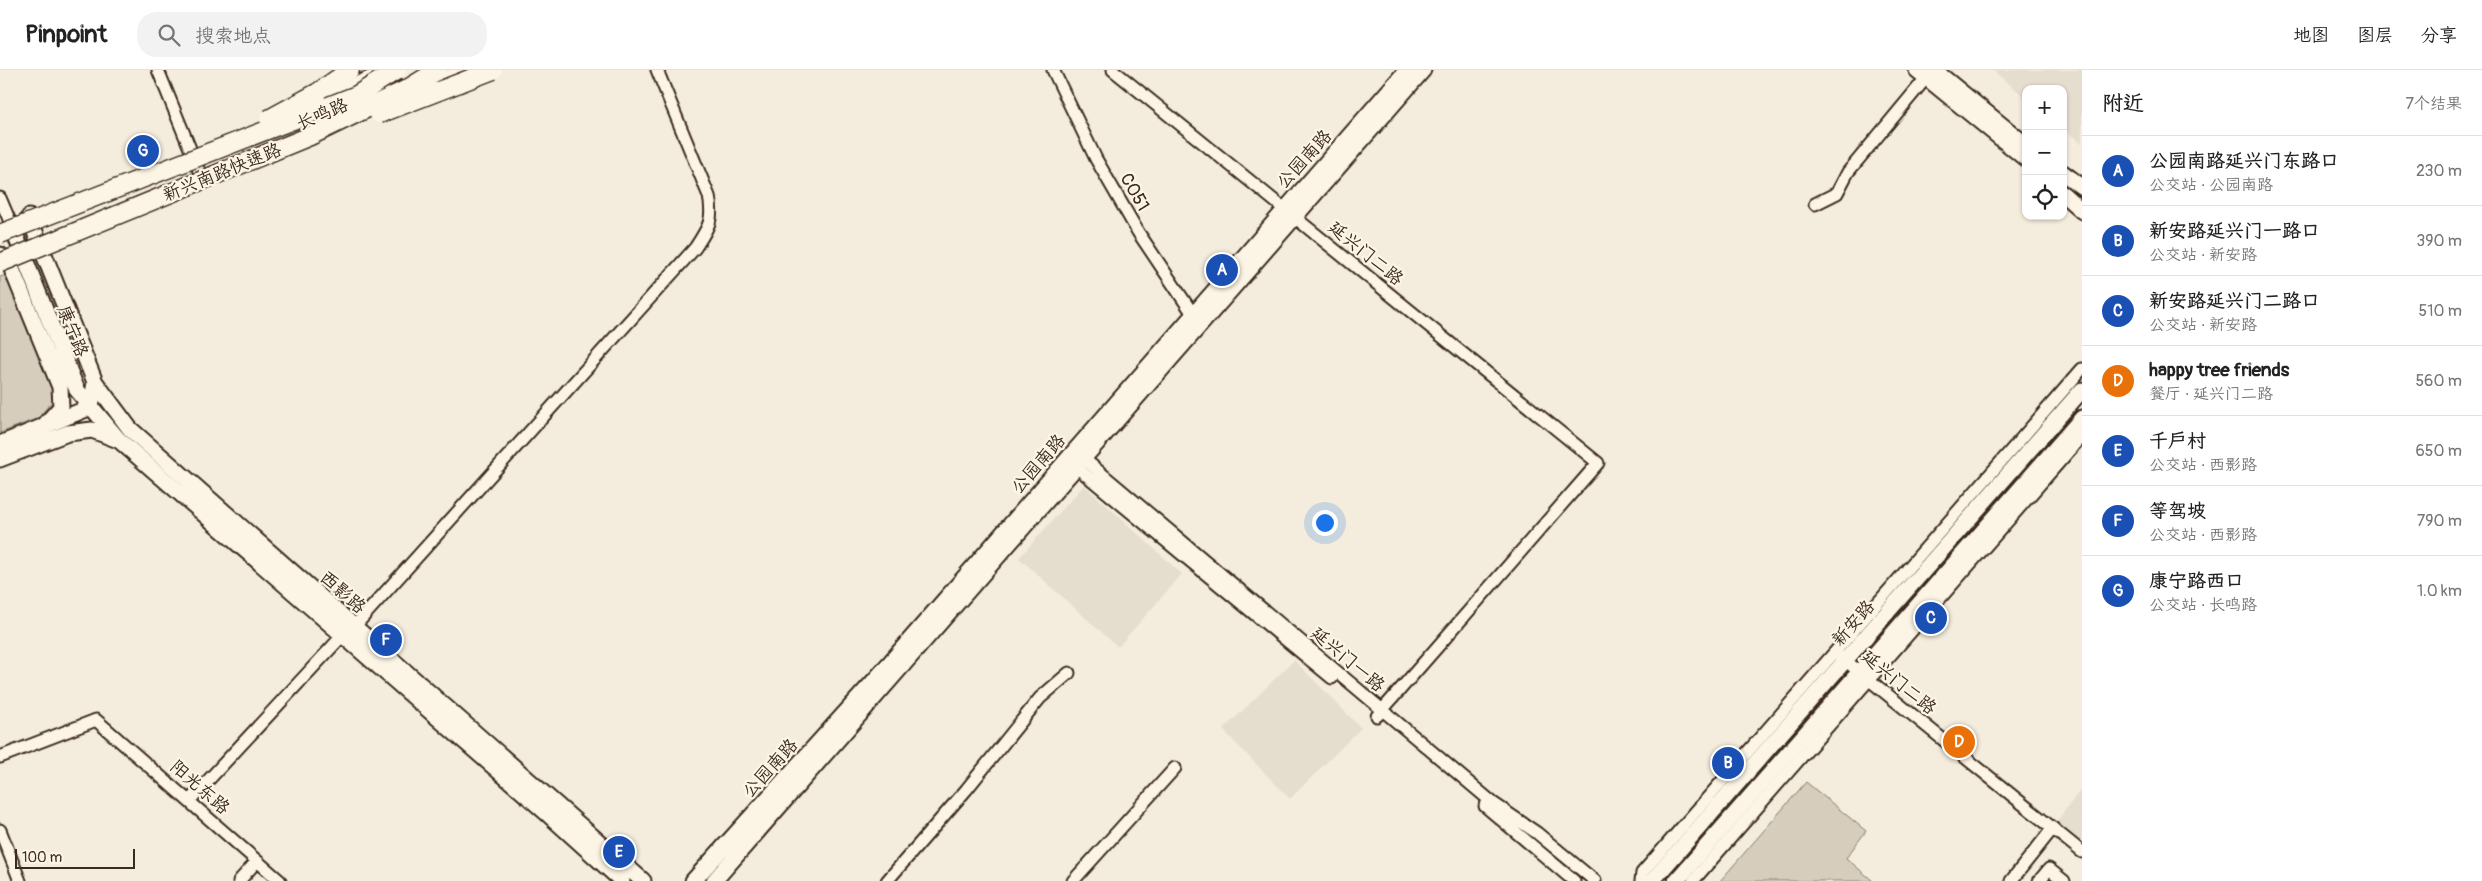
<!DOCTYPE html>
<html lang="zh">
<meta charset="utf-8">
<style>
body{margin:0;font-family:Pangolin,"LXGW WenKai TC",sans-serif;background:#f2f2f2;color:#222}
.controls{position:absolute;right:15px;top:15px;display:grid;overflow:hidden;border-radius:10px;box-shadow:0 1px 4px #0004}
.controls button{width:45px;height:45px;display:grid;place-items:center;padding:0;border:0;border-bottom:1px solid #e0e0e0;background:#fff;color:#222;font:25px sans-serif}
.scale{position:absolute;left:15px;bottom:12px;width:120px;box-sizing:border-box;padding-left:5px;border:2px solid #3b2a1e;border-top:0;font-size:14px;line-height:18px;white-space:nowrap;color:#3b2a1e;-webkit-text-stroke:4px #fcf5e5;paint-order:stroke}
.you{position:absolute;left:1324px;top:452px;width:18px;height:18px;margin:-12px;border:4px solid #fff;border-radius:50%;background:#1a73e8;box-shadow:0 0 0 8px #1a73e833}
.badge{display:grid;place-items:center;width:32px;height:32px;border-radius:50%;background:#db2777;color:#fff;font-size:16px;font-weight:700}
.pin{position:absolute;translate:-50% -50%;border:2px solid #fff;box-shadow:0 1px 5px #0006}
.list{margin:0;padding:0;list-style:none}
h2{display:flex;justify-content:space-between;align-items:center;height:65px;margin:0;padding:0 20px;font-size:21px}
h2 small{font-size:16px;font-weight:400;color:#767676}
.list li{display:grid;grid-template-columns:32px 1fr auto;gap:15px;align-items:center;box-sizing:border-box;height:70px;padding:0 20px;border-top:1px solid #e0e0e0}
.list b{display:block;font-size:19px;white-space:nowrap}
.list p{margin:0;font-size:16px;white-space:nowrap;color:#767676}
.list em{font-size:16px;font-style:normal;color:#767676}
.icon{flex:none;width:28px;height:28px;fill:none;stroke:currentColor;stroke-width:2;stroke-linecap:round;stroke-linejoin:round}
.map{position:relative;flex:none;width:2082px;height:811px;overflow:hidden}
header{display:flex;align-items:center;gap:30px;box-sizing:border-box;height:70px;padding:0 25px;background:#fff;border-bottom:1px solid #e0e0e0}
header strong{font-size:24px}
nav{display:flex;gap:28px;margin-inline-start:auto;font-size:18px}
.search{width:350px;height:45px;background:#f2f2f2;display:flex;align-items:center;gap:12px;box-sizing:border-box;padding:0 18px;border-radius:20px;color:#767676;font-size:19px}
main{display:flex}
aside{flex:1;background:#fff}
.map>svg:first-child{display:block}
.built{fill:#e5ddce}
.green{fill:#d6cdbd;stroke:#887c6e}
.lines{fill:none;stroke-linecap:round;stroke-linejoin:round}
.minor-casing{stroke:#3b2a1e;stroke-width:15}
.major-casing{stroke:#3b2a1e;stroke-width:19}
.highway-casing{stroke:#3b2a1e;stroke-width:21}
.minor{stroke:#fcf5e5;stroke-width:11}
.major{stroke:#fcf5e5;stroke-width:15}
.highway{stroke:#fcf5e5;stroke-width:18}
.highway-bridge-casing{stroke:#3b2a1e;stroke-width:21;stroke-linecap:butt}
.highway-bridge{stroke:#fcf5e5;stroke-width:18}
.labels{text-anchor:middle;stroke-width:4.5;stroke-linejoin:round;paint-order:stroke}
.street-label{font-size:18px;fill:#3b2a1e;stroke:#fcf5e5}
</style>
<header>
<strong>Pinpoint</strong>
<div class="search"><svg class="icon" aria-label="search" viewBox="0 0 24 24"><circle cx="10" cy="10" r="6"/><path d="M15 15l6 6"/></svg>搜索地点</div>
<nav><a>地图</a><a>图层</a><a>分享</a></nav>
</header>
<main>
<div class="map">
<svg width="2082" height="811" viewBox="0 0 2082 811">
<rect width="100%" height="100%" fill="#f4eddd"/>
<filter id="ink" filterUnits="userSpaceOnUse"><feTurbulence type="fractalNoise" baseFrequency=".02" numOctaves="2"/><feDisplacementMap in="SourceGraphic" scale="10" xChannelSelector="R" yChannelSelector="G"/><feConvolveMatrix kernelMatrix="1 2 1 2 8 2 1 2 1" color-interpolation-filters="sRGB"/></filter>
<g filter="url(#ink)">
<!-- built -->
<path class="built" d="M1992,0H2082V74L2063,58V19H2026V28Z
M1084,415L1182,504L1118,577L1019,488Z
M1294,590L1361,658L1290,729L1223,660Z
M2082,718V769L2080,771L2056,752Z"/>
<!-- green -->
<path class="green" d="M6,205L55,328L38,348L0,363V207Z
M1806,712L1866,761L1846,788L1873,811H1720Z"/>
<g class="lines">
<defs>
<path id="minor" d="M158,0L204,113
M1053,0L1096,89L1138,162L1197,250
M1113,0L1598,393L1377,646
M0,128L11,154
M1815,134L1837,123L1848,102L1926,8
M1083,388L1493,733L1537,763L1595,811
M1075,396L1332,608
M354,557L695,178C708,158 714,151 709,126L657,0
M1841,587L2082,782
M0,687L96,650L280,811
M189,731L343,565
M1485,736L1574,811
M0,760L20,811
M239,811L257,791
M887,811L966,720L1040,628L1069,603
M1073,811L1175,698
M1641,811L1642,803L2082,299
M1693,811L2082,366
M2011,811L2053,758
M2039,811L2049,799L2064,811"/>
<path id="major" d="M1917,0L2026,89
M1934,0L2026,75
M430,16L465,0
M324,29L374,7
M2063,103L2082,117
M2063,124L2082,141
M11,154L77,320L119,370L548,744L622,811
M0,185L9,192L60,317L61,337L21,381
M95,312L130,359L643,811
M0,374L91,337L95,312L29,147
M0,389L68,363L92,360L118,370
M693,811L875,610L1407,0
M714,811L1423,0
M1652,811L2082,320
M1676,811L2082,348"/>
<path id="highway" d="M317,23L350,0"/>
</defs>
<!-- minor casing -->
<use href="#minor" class="minor-casing"/>
<!-- major casing -->
<use href="#major" class="major-casing"/>
<!-- highway casing -->
<use href="#highway" class="highway-casing"/>
<!-- minor -->
<use href="#minor" class="minor"/>
<!-- major -->
<use href="#major" class="major"/>
<!-- highway -->
<use href="#highway" class="highway"/>
<defs>
<path id="highway-bridge" d="M379,44L493,0
M269,49L317,23
M0,164L357,25L397,0
M0,193L310,66L409,18L438,0"/>
</defs>
<!-- highway-bridge casing -->
<use href="#highway-bridge" class="highway-bridge-casing"/>
<!-- highway-bridge -->
<use href="#highway-bridge" class="highway-bridge"/>
</g>
</g>
<g class="labels">
<!-- street labels -->
<g class="street-label">
<text transform="translate(322 44) rotate(-23)" y="6">长鸣路</text>
<text transform="translate(1304 89) rotate(-48)" y="6">公园南路</text>
<text transform="translate(222 102) rotate(-22)" y="6">新兴南路快速路</text>
<text transform="translate(1135 122) rotate(60)" y="6">C051</text>
<text transform="translate(1366 183) rotate(39)" y="6">延兴门二路</text>
<text transform="translate(73 261) rotate(68)" y="6">康宁路</text>
<text transform="translate(1038 394) rotate(-49)" y="6">公园南路</text>
<text transform="translate(343 522) rotate(41)" y="6">西影路</text>
<text transform="translate(1853 553) rotate(-49)" y="6">新安路</text>
<text transform="translate(1348 589) rotate(40)" y="6">延兴门一路</text>
<text transform="translate(1899 612) rotate(39)" y="6">延兴门二路</text>
<text transform="translate(770 698) rotate(-48)" y="6">公园南路</text>
<text transform="translate(200 717) rotate(41)" y="6">阳光东路</text>
</g>
</g>
</svg>
<div class="controls">
<button>+</button>
<button>−</button>
<button><svg class="icon" aria-label="locate" viewBox="0 0 24 24"><circle cx="12" cy="12" r="6"/><path d="M12 2v4M12 18v4M2 12h4M18 12h4"/></svg></button>
</div>
<div class="scale">100 m</div>
<div class="you"></div>
<div class="pin badge" style="left:1222px;top:200px;background:#1a4fb4">A</div>
<div class="pin badge" style="left:1728px;top:693px;background:#1a4fb4">B</div>
<div class="pin badge" style="left:1931px;top:548px;background:#1a4fb4">C</div>
<div class="pin badge" style="left:1959px;top:672px;background:#e8710a">D</div>
<div class="pin badge" style="left:619px;top:782px;background:#1a4fb4">E</div>
<div class="pin badge" style="left:386px;top:570px;background:#1a4fb4">F</div>
<div class="pin badge" style="left:143px;top:81px;background:#1a4fb4">G</div>
</div>
<aside>
<h2>附近<small>7个结果</small></h2>
<ul class="list">
<li><span class="badge" style="background:#1a4fb4">A</span><div><b>公园南路延兴门东路口</b><p>公交站 · 公园南路</p></div><em>230 m</em></li>
<li><span class="badge" style="background:#1a4fb4">B</span><div><b>新安路延兴门一路口</b><p>公交站 · 新安路</p></div><em>390 m</em></li>
<li><span class="badge" style="background:#1a4fb4">C</span><div><b>新安路延兴门二路口</b><p>公交站 · 新安路</p></div><em>510 m</em></li>
<li><span class="badge" style="background:#e8710a">D</span><div><b>happy tree friends</b><p>餐厅 · 延兴门二路</p></div><em>560 m</em></li>
<li><span class="badge" style="background:#1a4fb4">E</span><div><b>千户村</b><p>公交站 · 西影路</p></div><em>650 m</em></li>
<li><span class="badge" style="background:#1a4fb4">F</span><div><b>等驾坡</b><p>公交站 · 西影路</p></div><em>790 m</em></li>
<li><span class="badge" style="background:#1a4fb4">G</span><div><b>康宁路西口</b><p>公交站 · 长鸣路</p></div><em>1.0 km</em></li>
</ul>
</aside>
</main>
